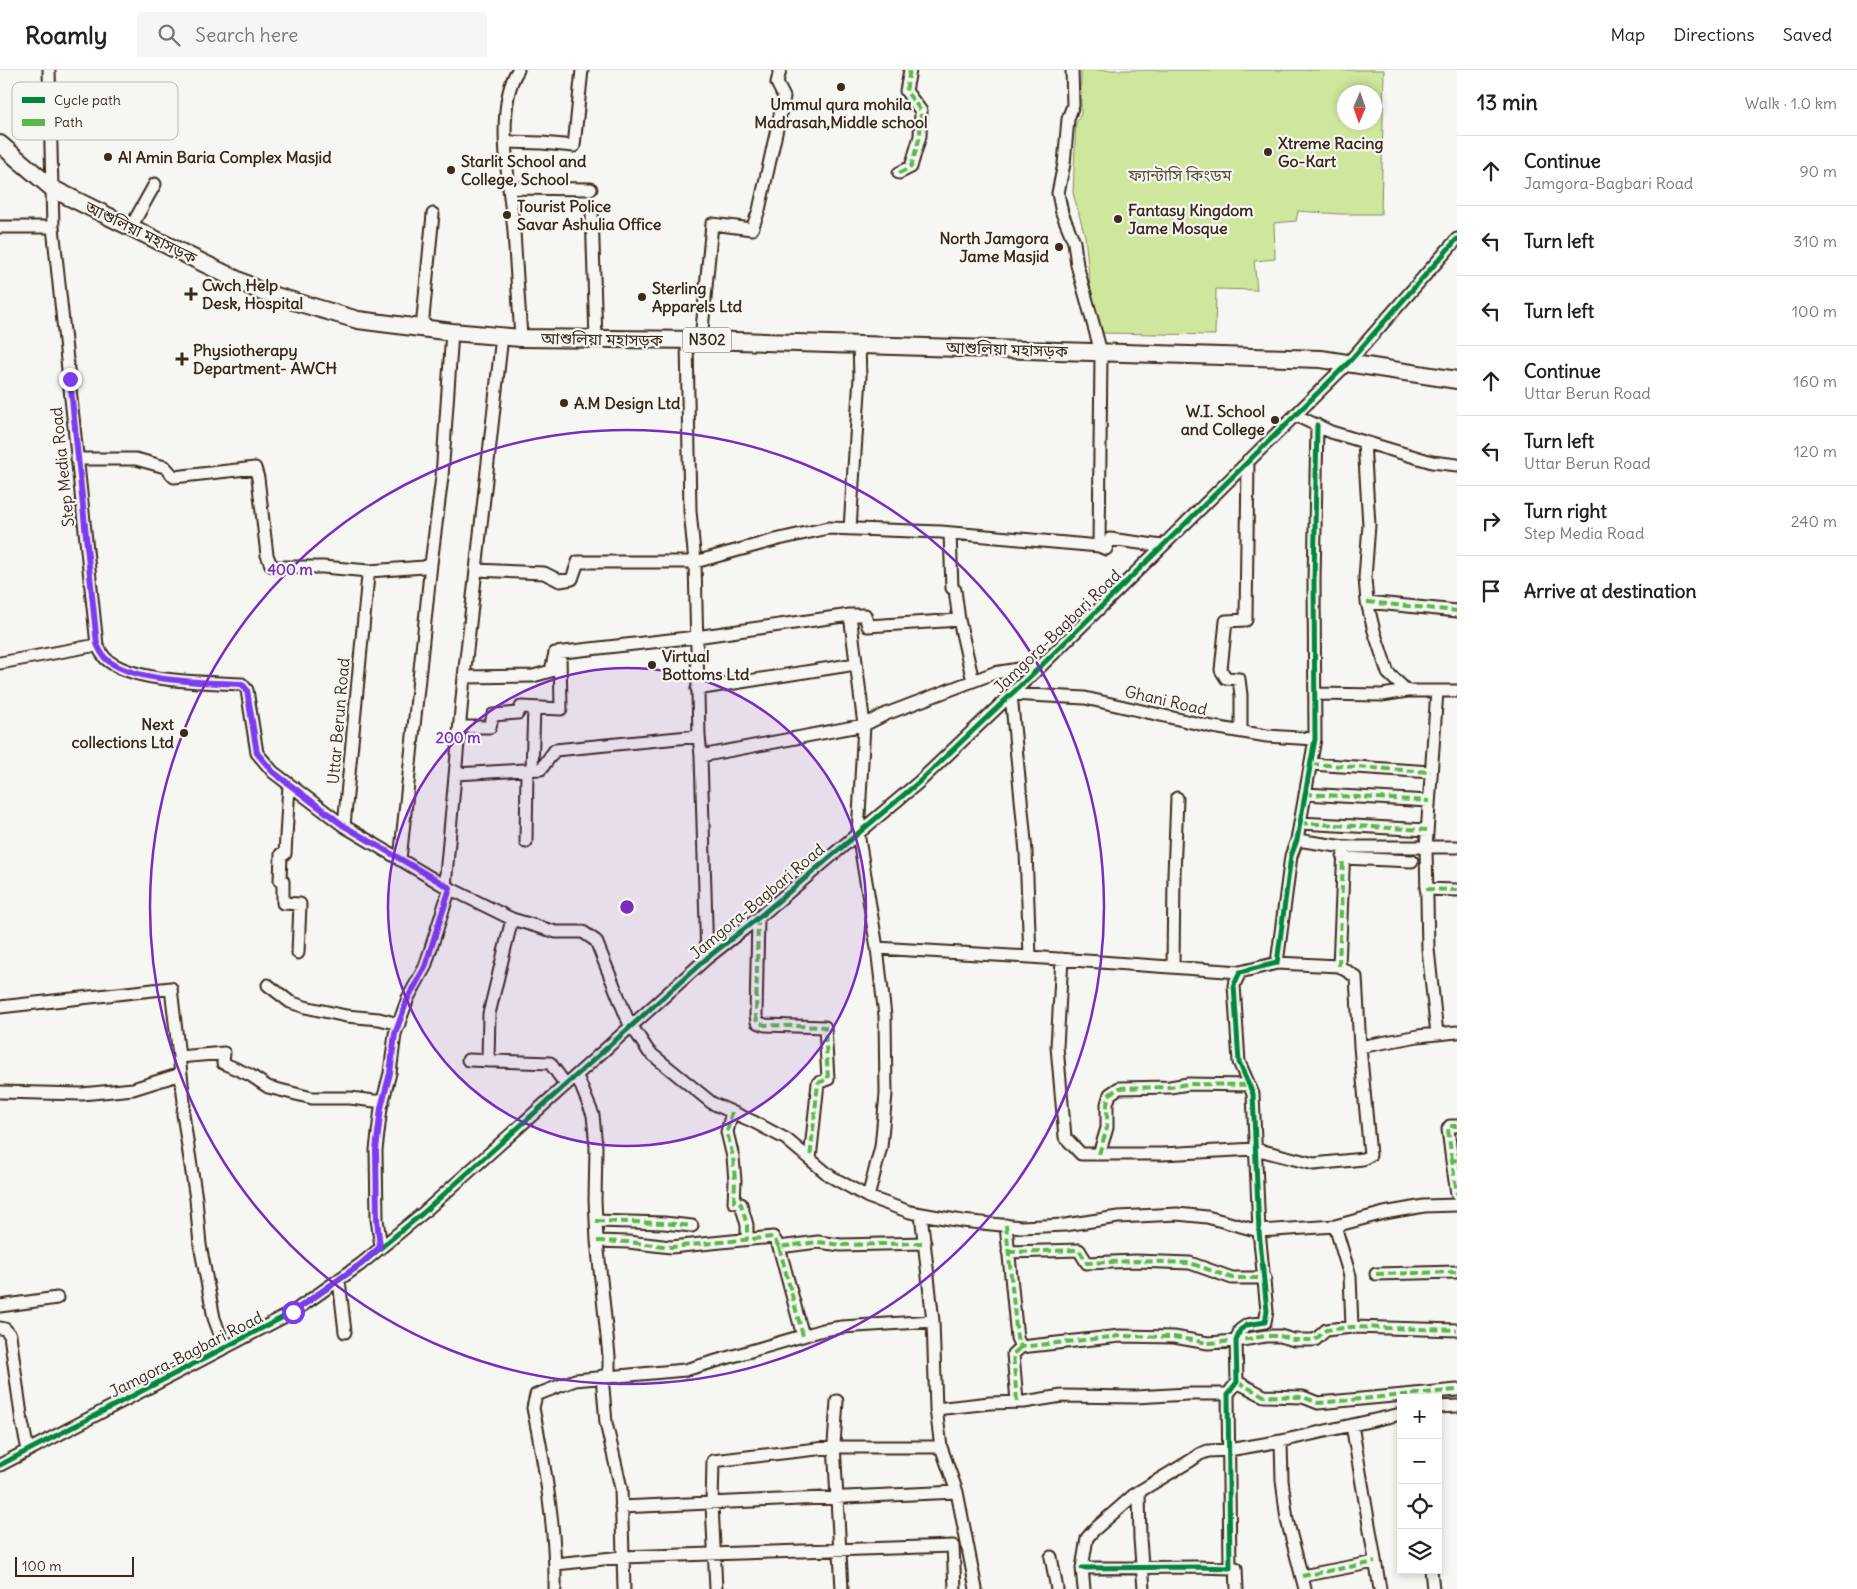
<!DOCTYPE html>
<meta charset="utf-8">
<style>
body{margin:0;font-family:Delius,"Noto Sans Bengali",sans-serif;background:#f6f6f6;color:#222}
.controls{position:absolute;right:15px;bottom:15px;display:grid;overflow:hidden;border-radius:0px;box-shadow:0 2px 8px #0003}
.controls button{width:45px;height:45px;display:grid;place-items:center;padding:0;border:0;border-bottom:1px solid #e0e0e0;background:#fff;color:#222;font:25px sans-serif}
.compass{position:absolute;left:1337px;top:15px;width:45px;height:45px;border-radius:50%;background:#fff;box-shadow:0 2px 8px #0003;rotate:182deg}
.scale{position:absolute;left:15px;bottom:12px;width:119px;box-sizing:border-box;padding-left:5px;border:2px solid #3b2a1e;border-top:0;font-size:14px;line-height:18px;white-space:nowrap;color:#3b2a1e;-webkit-text-stroke:4px #f6f6f2;paint-order:stroke}
.stop{position:absolute;width:15px;height:15px;margin:-11px;border:4px solid #7c3aed;border-radius:50%;background:#fff}
.stop.end{background:#7c3aed;border-color:#fff;box-shadow:0 1px 5px #0008}
.list{margin:0;padding:0;list-style:none}
h2{display:flex;justify-content:space-between;align-items:center;height:65px;margin:0;padding:0 20px;font-size:21px}
h2 small{font-size:16px;font-weight:400;color:#767676}
.list li{display:grid;grid-template-columns:32px 1fr auto;gap:15px;align-items:center;box-sizing:border-box;height:70px;padding:0 20px;border-top:1px solid #e0e0e0}
.list b{display:block;font-size:19px;white-space:nowrap}
.list p{margin:0;font-size:16px;white-space:nowrap;color:#767676}
.list em{font-size:16px;font-style:normal;color:#767676}
.icon{flex:none;width:28px;height:28px;fill:none;stroke:currentColor;stroke-width:2;stroke-linecap:round;stroke-linejoin:round}
.map{position:relative;flex:none;width:1457px;height:1519px;overflow:hidden}
header{display:flex;align-items:center;gap:30px;box-sizing:border-box;height:70px;padding:0 25px;background:#fff;border-bottom:1px solid #e0e0e0}
header strong{font-size:24px}
nav{display:flex;gap:28px;margin-inline-start:auto;font-size:18px}
.search{width:350px;height:45px;background:#f6f6f6;display:flex;align-items:center;gap:12px;box-sizing:border-box;padding:0 18px;border-radius:0px;color:#767676;font-size:19px}
main{display:flex}
aside{flex:1;background:#fff}
.map>svg:first-child{display:block}
.green{fill:#cfe79c;stroke:#85885d;fill-rule:evenodd}
.lines{fill:none;stroke-linecap:round;stroke-linejoin:round}
.minor-casing{stroke:#3b2a1e;stroke-width:15}
.highway-casing{stroke:#3b2a1e;stroke-width:20}
.minor{stroke:#f6f6f2;stroke-width:11}
.highway{stroke:#f6f6f2;stroke-width:16}
.quiet{stroke:#58b947;stroke-width:4;stroke-dasharray:8 4;stroke-linecap:butt}
.cycleway-casing{stroke:#f6f6f2;stroke-width:8}
.cycleway{stroke:#00873e;stroke-width:5}
.route{stroke:#7c3aed;stroke-width:6}
.ring{fill:none;stroke:#7b2cbf;stroke-width:2.5}
.poi-dot{fill:#3b2a1e;stroke:#f6f6f2;stroke-width:2}
.labels{text-anchor:middle;stroke-width:4.5;stroke-linejoin:round;paint-order:stroke}
.shield{fill:#f6f6f2;stroke:#73675e;stroke-width:1}
.shield-label{font-size:15px;font-weight:bold;fill:#3b2a1e}
.poi-label{font-size:16px;font-weight:bold;fill:#3b2a1e;stroke:#f6f6f2;text-anchor:start}
.park-label{font-size:16px;fill:#595037;stroke:#f6f6f2}
.street-label{font-size:16px;fill:#3b2a1e;stroke:#f6f6f2}
.key{fill:#f6f6f2;stroke:#beb9b2;stroke-width:1}
.key-label{font-size:14px;fill:#3b2a1e}
.centre{fill:#7b2cbf;stroke:#f6f6f2;stroke-width:2.5}
.ring-label{font-size:15px;text-anchor:middle;font-weight:bold;fill:#7b2cbf;stroke:#f6f6f2;stroke-width:4.5;stroke-linejoin:round;paint-order:stroke}
</style>
<header>
<strong>Roamly</strong>
<div class="search"><svg class="icon" aria-label="search" viewBox="0 0 24 24"><circle cx="10" cy="10" r="6"/><path d="M15 15l6 6"/></svg>Search here</div>
<nav><a>Map</a><a>Directions</a><a>Saved</a></nav>
</header>
<main>
<div class="map">
<svg width="1457" height="1519" viewBox="0 0 1457 1519">
<rect width="100%" height="100%" fill="#f6f6f2"/>
<filter id="ink" filterUnits="userSpaceOnUse"><feTurbulence type="fractalNoise" baseFrequency=".02" numOctaves="2"/><feDisplacementMap in="SourceGraphic" scale="10" xChannelSelector="R" yChannelSelector="G"/><feConvolveMatrix kernelMatrix="1 2 1 2 8 2 1 2 1" color-interpolation-filters="sRGB"/></filter>
<g filter="url(#ink)">
<!-- green -->
<path class="green" d="M1081,0H1384L1381,144H1340L1298,141L1296,151L1274,153L1275,189L1254,191L1257,220L1216,219L1215,265L1101,263L1091,224L1085,166L1073,123L1076,53L1081,44ZM1344,22H1374V52H1344Z"/>
<g class="lines">
<defs>
<path id="minor" d="M518,0C494,36 510,119 514,161C516,197 519,233 521,268
M1072,0L1073,35L1068,49L1064,94L1058,123L1062,143L1074,172L1077,195L1101,282L1099,476
M506,72L542,73L574,76L582,0
M899,103L911,97L920,66L921,41L906,21L910,0
M510,118L591,119
M592,141L596,270
M0,157H53
M131,157L155,114
M422,258L433,144
M502,266L476,500L544,503L560,511L572,509L578,492H695L775,470L828,458L941,462L1099,476L1106,479L1110,469L1162,476
M687,270L690,441L695,492L699,666
M701,270L712,154L752,159L759,140L784,27L777,13L780,0
M1295,345L1331,362L1432,392L1457,395
M1364,372L1369,455L1365,508L1367,532L1374,561L1388,603L1407,621H1457
M77,389H136L165,397L174,407L255,398L258,408L267,485L271,495L275,497H323L369,501
M850,458L860,307L859,275
M950,463L952,518L955,520L959,550L973,611
M1367,532L1457,541
M850,545H865L868,556L959,550
M97,575C99,579 102,584 105,588C131,613 207,612 242,614L247,620L257,683L273,702L344,756L368,506L369,501L424,497L431,494L442,407L452,262
M0,593L97,575L53,157L49,0
M464,607L533,606L551,601L555,583L696,567L850,545L864,655L858,763L877,878L1030,887
M697,619L856,594
M1315,624L1382,625L1407,621
M460,657H490L493,645L518,643L521,637L561,639L560,583
M1241,661V625L1239,609L1226,608L1221,600L1226,551L1246,550L1248,390
M701,686L707,888
M1311,694L1431,702
M532,700L534,638
M456,704L541,699L555,680L699,666L701,686L864,655L886,644L994,603L1042,595
M289,715L285,784H281L280,811H283V833L300,834L298,883
M1305,724L1429,731
M1300,753L1427,760
M344,756L443,815L512,849L556,862H583L596,871L631,958L635,961L649,982L712,1033L754,1052L786,1069L830,1106L868,1127L910,1142L962,1151L1021,1157L1065,1155L1118,1147L1177,1144L1207,1147L1259,1161L1335,1156L1384,1143L1424,1136L1457,1135
M1297,770L1344,777H1457
M526,772L527,700
M1343,788L1412,791
M400,790L431,494
M445,816L464,607L476,500
M1426,819L1457,820
M758,848L756,945L757,952L765,955L825,957L828,1009L818,1013L810,1089
M1062,889L1057,977L1065,1067L1081,1084H1162L1255,1079L1314,1094L1363,1089L1370,1085L1360,977L1418,966L1457,962
M1277,893L1339,896L1356,907L1360,977
M1339,896L1344,777
M1173,897L1174,804L1177,728
M1240,902L1030,887L1026,782L1011,624L1085,628L1213,657L1267,666L1315,669
M268,915L290,932L305,937L346,946L379,949L399,954
M0,937L171,918L181,1004
M1437,964L1428,879L1426,778L1437,621
M179,987L224,983L223,993L250,1005L268,1017L312,1028H350L383,1032
M468,990L550,993L566,1015
M488,991L489,944L512,849
M577,1006L593,1045L596,1077L595,1130L597,1171L609,1286V1306
M0,1022L82,1024L133,1019L181,1004L184,1032L183,1044L196,1129L200,1175L214,1248L225,1278
M732,1042L727,1062L733,1087L735,1111L734,1132L741,1134L747,1155V1169
M1099,1084L1107,1058V1034L1110,1024L1119,1018L1170,1017L1188,1014L1249,1015
M1457,1090L1452,1091L1457,1124
M1452,1091L1448,1059L1450,1056H1457
M868,1127L881,1077L886,1024L885,946L877,878
M921,1144L933,1251L936,1339
M596,1151L664,1153L692,1156
M1006,1155L1017,1268L1021,1277L1120,1266L1174,1267L1208,1273L1236,1271L1266,1266H1280L1294,1270H1315L1326,1260L1352,1257L1457,1260
M1335,1156L1350,1206L1352,1257
M597,1171L628,1172L671,1177L773,1167L779,1177L818,1172L841,1175L925,1173
M381,1177L377,1149L376,1080L381,1038L390,1003L395,964L408,928L425,897L450,818
M779,1177L803,1266
M1008,1182L1079,1180L1087,1193L1136,1191L1190,1193L1232,1208H1265
M1376,1204L1457,1202
M339,1210L345,1262
M0,1236L57,1228
M0,1258L5,1259L10,1265L22,1352L28,1380
M602,1306L606,1353L621,1418L624,1519
M1237,1312L1264,1326L1303,1327L1318,1333L1457,1320
M837,1331L834,1374L842,1519
M1017,1331L1013,1284L1021,1277
M1438,1337L1457,1336
M1352,1355L1380,1519
M1281,1371L1282,1410L1287,1450L1305,1519
M0,1395L293,1242L361,1194L423,1143L707,888L758,848L919,712L1042,595L1348,293L1457,169
M1139,1422L1140,1469L1144,1519
M621,1437L957,1422
M1051,1487L1057,1519
M556,1494L622,1487L953,1476L955,1519
M1082,1498L1197,1497L1230,1498L1228,1324L1237,1312L1236,1271L1240,1260L1247,1255L1265,1252L1267,1241L1259,1161L1253,1024L1239,992L1234,915L1240,902L1277,893L1291,786L1297,770L1315,669L1314,511L1317,355
M1230,1498H1236L1237,1519
M1431,1500L1433,1519
M1302,1506L1375,1492
M555,1519C556,1458 545,1397 533,1338L536,1325L575,1310L685,1300L823,1260L842,1257L933,1251
M716,1519L712,1434L713,1391L834,1377H941
M976,1519L957,1422L941,1377L936,1339L990,1333L1024,1332L1062,1326L1136,1327L1188,1324H1228
M1084,1519L1082,1498L1087,1468L1094,1460L1135,1424L1190,1391L1200,1384L1208,1381L1229,1380L1281,1371L1401,1344"/>
<path id="highway" d="M0,74L53,119L262,222L358,250L452,262L521,268L701,270L1321,289L1457,310"/>
</defs>
<!-- minor casing -->
<use href="#minor" class="minor-casing"/>
<!-- highway casing -->
<use href="#highway" class="highway-casing"/>
<!-- minor -->
<use href="#minor" class="minor"/>
<!-- highway -->
<use href="#highway" class="highway"/>
<!-- quiet -->
<path class="quiet" d="M899,103L911,97L920,66L921,41L906,21L910,0
M1367,532L1457,541
M1311,694L1431,702
M1305,724L1429,731
M1300,753L1427,760
M1426,819L1457,820
M758,848L756,945L757,952L765,955L825,957L828,1009L818,1013L810,1089
M1339,896L1343,788
M732,1042L727,1062L733,1087L735,1111L734,1132L741,1134L747,1155V1169
M1099,1084L1107,1058V1034L1110,1024L1119,1018L1170,1017L1188,1014L1249,1015
M1457,1090L1452,1091L1457,1124
M1452,1091L1448,1059L1450,1056H1457
M596,1151L664,1153L692,1156
M1006,1155L1017,1268L1021,1277L1120,1266L1174,1267L1208,1273L1236,1271L1266,1266H1280L1294,1270H1315L1326,1260L1352,1257L1457,1260
M597,1171L628,1172L671,1177L773,1167L779,1177L818,1172L841,1175L925,1173
M779,1177L803,1266
M1008,1182L1079,1180L1087,1193L1136,1191L1190,1193L1232,1208H1265
M1376,1204L1457,1202
M1237,1312L1264,1326L1303,1327L1318,1333L1457,1320
M1017,1331L1013,1284L1021,1277
M1302,1506L1375,1492"/>
<defs>
<path id="cycleway" d="M0,1395L293,1242L361,1194L423,1143L707,888L758,848L919,712L1042,595L1348,293L1457,169
M1082,1498L1197,1497L1230,1498L1228,1324L1237,1312L1236,1271L1240,1260L1247,1255L1265,1252L1267,1241L1259,1161L1253,1024L1239,992L1234,915L1240,902L1277,893L1291,786L1297,770L1315,669L1314,511L1317,355"/>
</defs>
<!-- cycleway casing -->
<use href="#cycleway" class="cycleway-casing"/>
<!-- cycleway -->
<use href="#cycleway" class="cycleway"/>
</g>
</g>
<g class="lines" filter="url(#ink)">
<!-- route -->
<path class="route" d="M70,309L97,574C99,579 102,584 105,588C131,613 207,612 242,614L247,620L257,683L273,702L344,756L450,818L425,897L408,928L395,964L390,1003L381,1038L376,1080L377,1149L380,1177L361,1194L293,1242"/>
</g>
<!-- distance rings -->
<circle cx="627" cy="837" r="239" fill="#7b2cbf" fill-opacity=".12"/>
<g class="ring">
<circle cx="627" cy="837" r="239"/>
<circle cx="627" cy="837" r="477"/>
</g>
<!-- markers -->
<g class="poi-dot">
<circle cx="841" cy="17" r="5"/>
<circle cx="1268" cy="82" r="5"/>
<circle cx="108" cy="87" r="5"/>
<circle cx="451" cy="100" r="5"/>
<circle cx="507" cy="145" r="5"/>
<circle cx="1118" cy="149" r="5"/>
<circle cx="1059" cy="177" r="5"/>
<path d="M188.5 216.5h5v5h5v5h-5v5h-5v-5h-5v-5h5z"/>
<circle cx="642" cy="227" r="5"/>
<path d="M179.5 281.5h5v5h5v5h-5v5h-5v-5h-5v-5h5z"/>
<circle cx="564" cy="333" r="5"/>
<circle cx="1275" cy="350" r="5"/>
<circle cx="652" cy="595" r="5"/>
<circle cx="184" cy="663" r="5"/>
</g>
<g class="labels">
<!-- shield labels -->
<rect class="shield" x="683" y="257.5" width="48" height="25" rx="4"/>
<g class="shield-label">
<text x="707" y="275">N302</text>
</g>
<!-- poi labels -->
<g class="poi-label">
<text x="841" y="40" text-anchor="middle">Ummul qura mohila<tspan x="841" dy="18">Madrasah,Middle school</tspan></text>
<text x="1278" y="79">Xtreme Racing<tspan x="1278" dy="18">Go-Kart</tspan></text>
<text x="118" y="93">Al Amin Baria Complex Masjid</text>
<text x="461" y="97">Starlit School and<tspan x="461" dy="18">College, School</tspan></text>
<text x="517" y="142">Tourist Police<tspan x="517" dy="18">Savar Ashulia Office</tspan></text>
<text x="1128" y="146">Fantasy Kingdom<tspan x="1128" dy="18">Jame Mosque</tspan></text>
<text x="1049" y="174" text-anchor="end">North Jamgora<tspan x="1049" dy="18">Jame Masjid</tspan></text>
<text x="202" y="221">Cwch Help<tspan x="202" dy="18">Desk, Hospital</tspan></text>
<text x="652" y="224">Sterling<tspan x="652" dy="18">Apparels Ltd</tspan></text>
<text x="193" y="286">Physiotherapy<tspan x="193" dy="18">Department- AWCH</tspan></text>
<text x="574" y="339">A.M Design Ltd</text>
<text x="1265" y="347" text-anchor="end">W.I. School<tspan x="1265" dy="18">and College</tspan></text>
<text x="662" y="592">Virtual<tspan x="662" dy="18">Bottoms Ltd</tspan></text>
<text x="174" y="660" text-anchor="end">Next<tspan x="174" dy="18">collections Ltd</tspan></text>
</g>
<!-- park labels -->
<g class="park-label">
<text x="1180" y="111">ফ্যান্টাসি কিংডম</text>
</g>
<!-- street labels -->
<g class="street-label">
<text transform="translate(141 162) rotate(26)" y="6">আশুলিয়া মহাসড়ক</text>
<text transform="translate(602 269) rotate(1)" y="6">আশুলিয়া মহাসড়ক</text>
<text transform="translate(1007 279) rotate(2)" y="6">আশুলিয়া মহাসড়ক</text>
<text transform="translate(62 397) rotate(-96)" y="6">Step Media Road</text>
<text transform="translate(1057 561) rotate(-44)" y="6">Jamgora-Bagbari Road</text>
<text transform="translate(1166 630) rotate(13)" y="6">Ghani Road</text>
<text transform="translate(338 651) rotate(-85)" y="6">Uttar Berun Road</text>
<text transform="translate(757 831) rotate(-40)" y="6">Jamgora-Bagbari Road</text>
<text transform="translate(186 1284) rotate(-27)" y="6">Jamgora-Bagbari Road</text>
</g>
</g>
<!-- legend -->
<rect x="12" y="12" width="166" height="58" rx="8" class="key"/>
<rect x="22" y="27" width="23" height="6" fill="#00873e"/>
<rect x="22" y="49" width="23" height="7" fill="#58b947"/>
<g class="key-label">
<text x="54" y="35">Cycle path</text>
<text x="54" y="57">Path</text>
</g>
<circle cx="627" cy="837" r="8" class="centre"/>
<g class="ring-label">
<text x="290" y="505">400 m</text>
<text x="458" y="673">200 m</text>
</g>
</svg>
<div class="controls">
<button>+</button>
<button>−</button>
<button><svg class="icon" aria-label="locate" viewBox="0 0 24 24"><circle cx="12" cy="12" r="6"/><path d="M12 2v4M12 18v4M2 12h4M18 12h4"/></svg></button>
<button><svg class="icon" aria-label="layers" viewBox="0 0 24 24"><path d="M12 4l9 5-9 5-9-5zM3 14l9 5 9-5"/></svg></button>
</div>
<svg class="compass" viewBox="-18 -18 36 36"><path d="M0-13l5 13h-10z" fill="#e53935"/><path d="M0 13l5-13h-10z" fill="#767676"/></svg>
<div class="scale">100 m</div>
<div class="stop" style="left:293px;top:1242px"></div>
<div class="stop end" style="left:70px;top:309px"></div>
</div>
<aside>
<h2>13 min<small>Walk · 1.0 km</small></h2>
<ul class="list">
<li><svg class="icon" aria-label="ahead" viewBox="0 0 24 24"><path d="M12 20V5M6 11l6-6 6 6"/></svg><div><b>Continue</b><p>Jamgora-Bagbari Road</p></div><em>90 m</em></li>
<li><svg class="icon" aria-label="left" viewBox="0 0 24 24"><path d="M17 20v-9H6M10 6l-5 5 5 5"/></svg><div><b>Turn left</b></div><em>310 m</em></li>
<li><svg class="icon" aria-label="left" viewBox="0 0 24 24"><path d="M17 20v-9H6M10 6l-5 5 5 5"/></svg><div><b>Turn left</b></div><em>100 m</em></li>
<li><svg class="icon" aria-label="ahead" viewBox="0 0 24 24"><path d="M12 20V5M6 11l6-6 6 6"/></svg><div><b>Continue</b><p>Uttar Berun Road</p></div><em>160 m</em></li>
<li><svg class="icon" aria-label="left" viewBox="0 0 24 24"><path d="M17 20v-9H6M10 6l-5 5 5 5"/></svg><div><b>Turn left</b><p>Uttar Berun Road</p></div><em>120 m</em></li>
<li><svg class="icon" aria-label="right" viewBox="0 0 24 24"><path d="M7 20v-9h11M14 6l5 5-5 5"/></svg><div><b>Turn right</b><p>Step Media Road</p></div><em>240 m</em></li>
<li><svg class="icon" aria-label="arrive" viewBox="0 0 24 24"><path d="M6 21V4h12l-3 4 3 4H6"/></svg><div><b>Arrive at destination</b></div></li>
</ul>
</aside>
</main>
